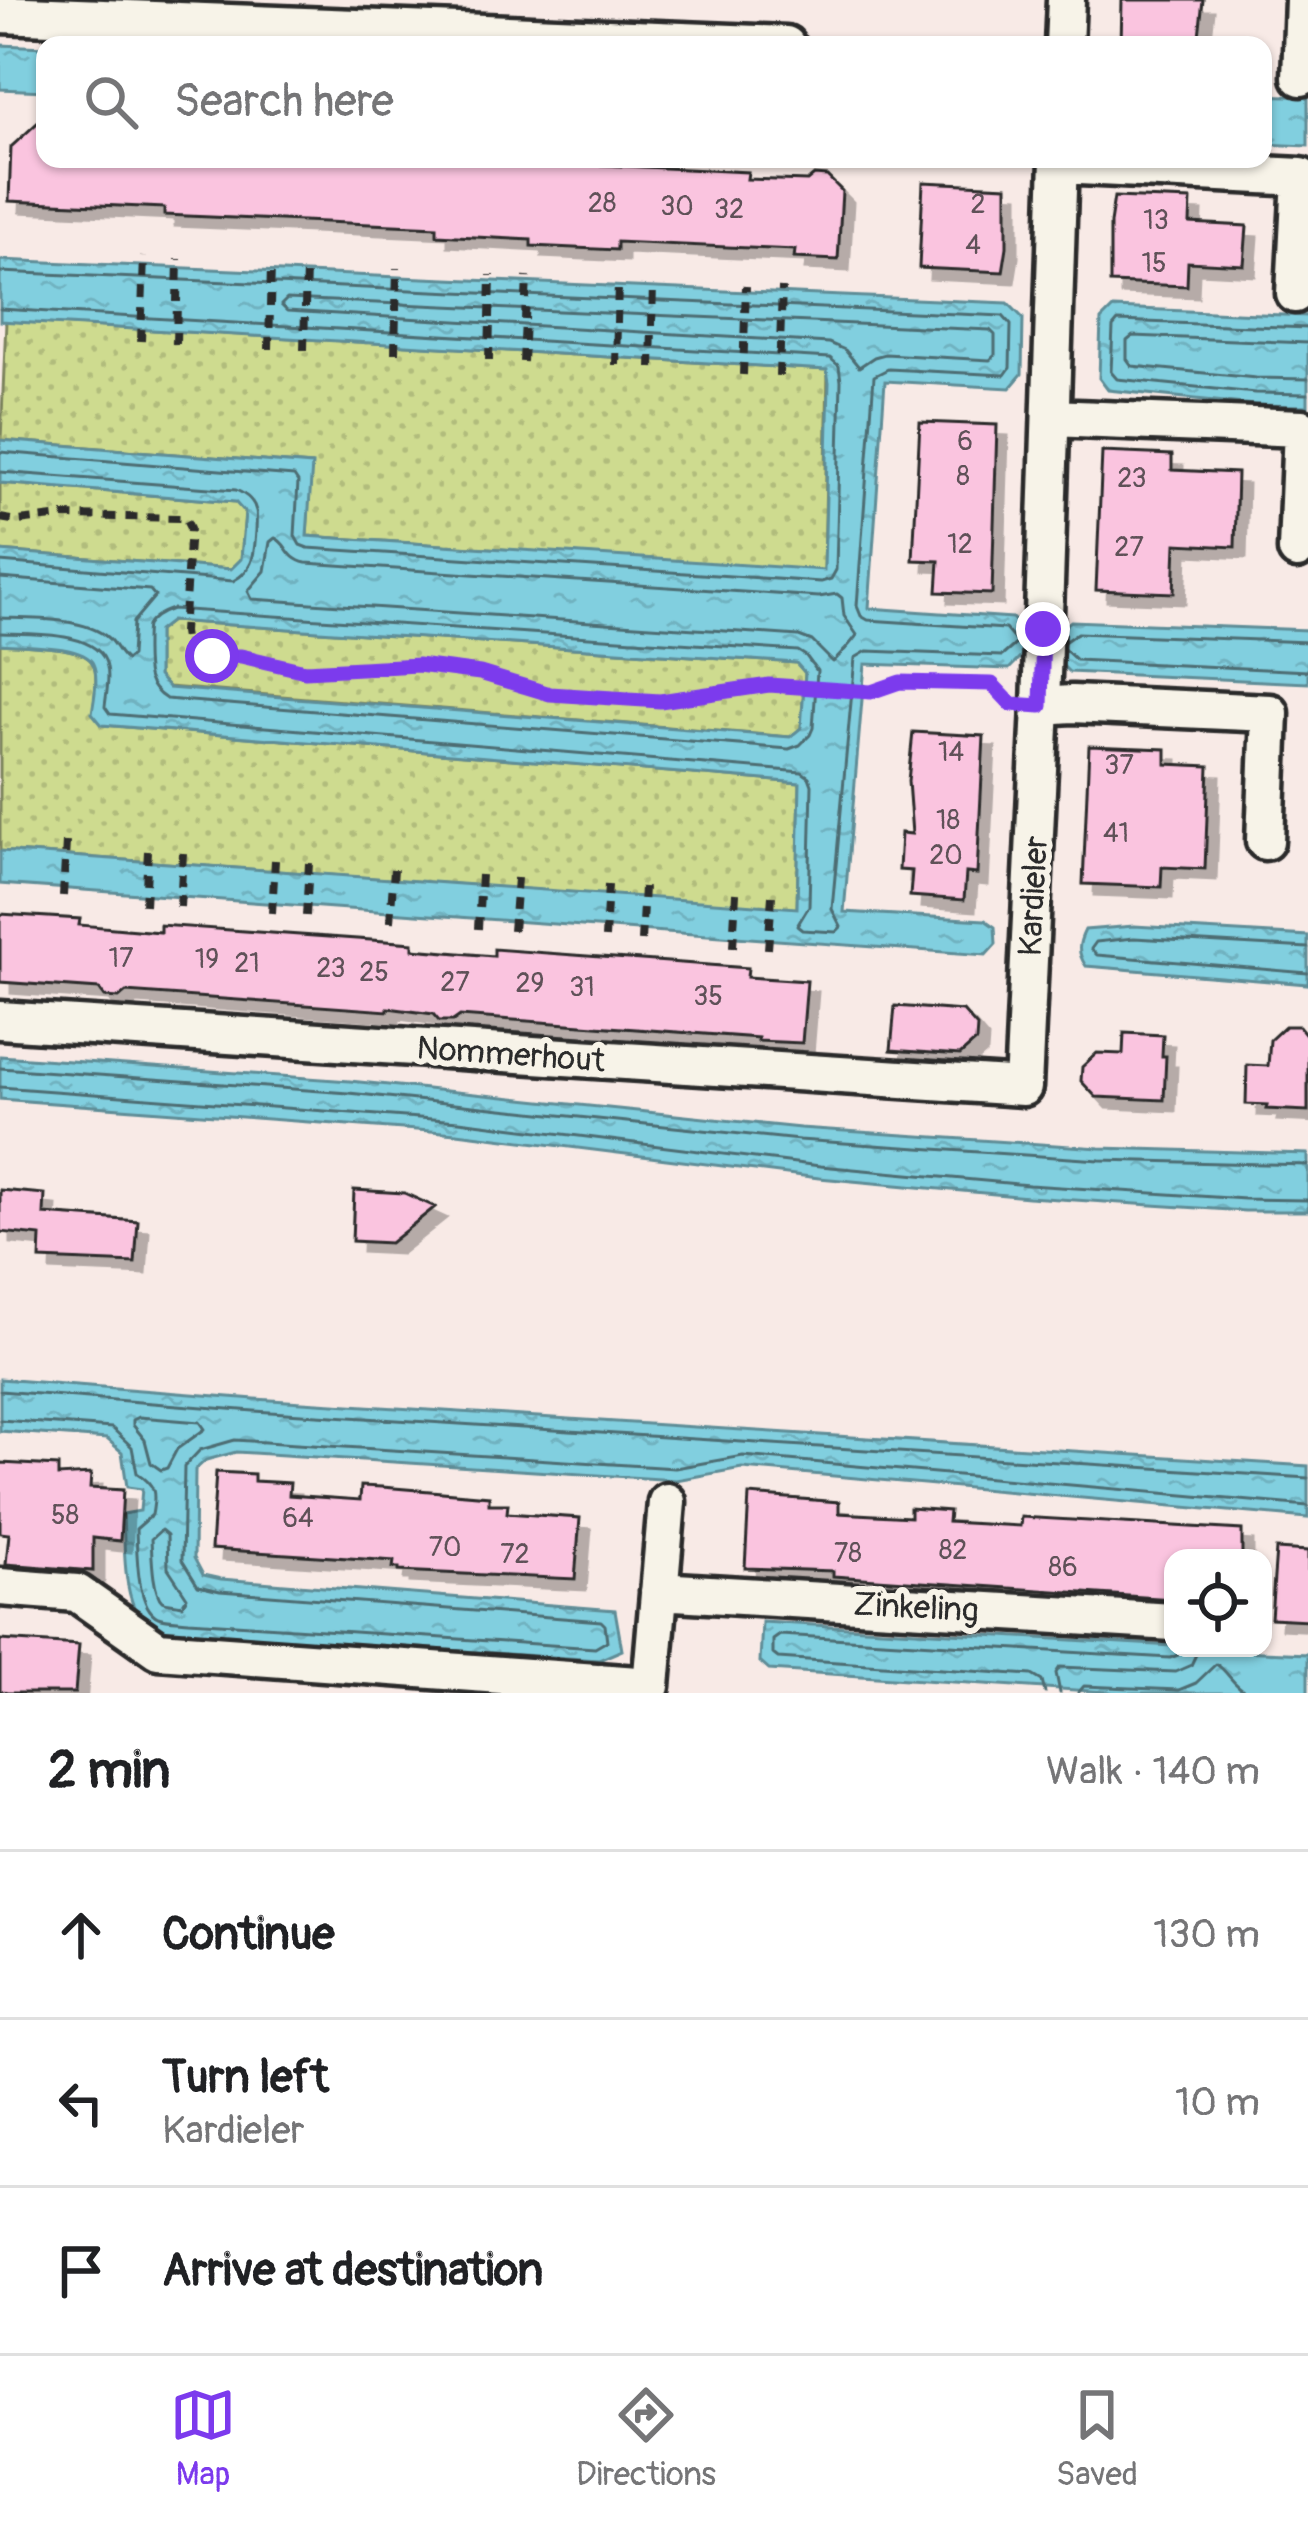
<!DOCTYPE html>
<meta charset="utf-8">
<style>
body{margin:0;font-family:Pangolin,sans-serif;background:#f2f2f2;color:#202124}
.controls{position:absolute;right:36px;bottom:36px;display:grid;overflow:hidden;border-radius:24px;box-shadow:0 3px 9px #0004}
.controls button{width:108px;height:108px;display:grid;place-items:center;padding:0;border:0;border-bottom:3px solid #e0e0e0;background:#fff;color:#202124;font:60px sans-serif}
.stop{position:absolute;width:36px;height:36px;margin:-27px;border:9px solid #7c3aed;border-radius:50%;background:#fff}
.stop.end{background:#7c3aed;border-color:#fff;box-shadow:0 3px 12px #0008}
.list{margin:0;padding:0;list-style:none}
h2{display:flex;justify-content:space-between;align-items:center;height:156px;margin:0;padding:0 48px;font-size:51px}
h2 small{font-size:39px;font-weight:400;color:#757577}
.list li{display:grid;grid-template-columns:78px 1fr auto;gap:36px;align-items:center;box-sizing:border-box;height:168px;padding:0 48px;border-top:3px solid #e0e0e0}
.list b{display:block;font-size:45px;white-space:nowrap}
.list p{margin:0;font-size:39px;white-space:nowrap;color:#757577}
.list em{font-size:39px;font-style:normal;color:#757577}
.icon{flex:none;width:66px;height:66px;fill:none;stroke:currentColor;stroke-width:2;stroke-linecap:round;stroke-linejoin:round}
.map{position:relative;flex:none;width:1308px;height:1693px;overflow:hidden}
.search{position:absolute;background:#fff;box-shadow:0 3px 9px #0004;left:36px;right:36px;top:36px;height:132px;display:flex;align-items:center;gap:30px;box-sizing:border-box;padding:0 42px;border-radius:24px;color:#757577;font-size:45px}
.sheet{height:660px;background:#fff}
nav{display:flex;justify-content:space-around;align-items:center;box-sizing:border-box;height:168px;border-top:3px solid #e0e0e0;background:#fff;font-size:33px;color:#757577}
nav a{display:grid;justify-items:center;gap:6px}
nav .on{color:#7c3aed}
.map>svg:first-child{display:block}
.grass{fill:url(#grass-dots);stroke:#7c835d;stroke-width:3}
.water{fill:url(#water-ripples);stroke:#5f8d97;stroke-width:3;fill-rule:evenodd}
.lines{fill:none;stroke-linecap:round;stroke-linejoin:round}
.shore{stroke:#4d6d73;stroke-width:3}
.building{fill:#fac4df;stroke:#2b2b2b;stroke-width:3;filter:url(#shadow)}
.minor-casing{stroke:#2b2b2b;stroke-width:45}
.path{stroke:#2b2b2b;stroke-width:8;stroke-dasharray:12 9;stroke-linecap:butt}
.minor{stroke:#f7f3e8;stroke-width:36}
.route{stroke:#7c3aed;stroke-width:15}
.labels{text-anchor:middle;stroke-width:12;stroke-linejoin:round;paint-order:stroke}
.number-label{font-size:27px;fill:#5f5158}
.street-label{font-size:33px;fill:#2b2b2b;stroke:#f7f3e8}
</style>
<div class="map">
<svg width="1308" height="1693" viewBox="0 0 1308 1693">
<defs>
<pattern id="grass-dots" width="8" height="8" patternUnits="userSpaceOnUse" patternTransform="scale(3)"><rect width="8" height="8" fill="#cedb8f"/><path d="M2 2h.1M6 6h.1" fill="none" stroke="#b1bc7c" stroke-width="1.8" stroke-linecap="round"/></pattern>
<pattern id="water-ripples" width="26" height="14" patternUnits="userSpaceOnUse" patternTransform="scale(3)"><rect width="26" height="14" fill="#81cfdf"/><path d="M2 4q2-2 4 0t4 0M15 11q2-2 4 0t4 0" fill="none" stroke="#70b2c0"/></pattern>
<filter id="shadow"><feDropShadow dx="11" dy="11" stdDeviation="0" flood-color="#0004"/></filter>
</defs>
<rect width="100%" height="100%" fill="#f8eae6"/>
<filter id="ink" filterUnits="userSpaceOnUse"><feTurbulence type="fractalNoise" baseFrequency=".00833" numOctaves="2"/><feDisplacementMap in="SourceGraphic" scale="24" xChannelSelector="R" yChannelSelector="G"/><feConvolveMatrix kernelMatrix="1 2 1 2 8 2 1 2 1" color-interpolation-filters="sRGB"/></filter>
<g filter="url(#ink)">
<!-- grass -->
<path class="grass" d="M6,321L828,370L824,571L307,536L311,465L1,440Z
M0,483L236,502L245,513L241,560L231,569L0,551Z
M171,621L797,663L805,673L801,728L791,737L168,687L158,676V631Z
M0,644C21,646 84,644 93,664C99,677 94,699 93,713L103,725L800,783L797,909L0,851Z"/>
<!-- water -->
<path class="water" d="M0,45L45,47V91L0,89Z
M1263,95L1308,97V146L1263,144Z
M0,260L1008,303L1023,318L1022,374L1010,388L885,381L869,608L1012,618L1024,630L1058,631L1071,621L1308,630V683L1069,672L1056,659L1020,658L1009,669L865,664L844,912L985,920L995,927L996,944L986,955L0,884V851L797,908L800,783L102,725L92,713C94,699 99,677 93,664C84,644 21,646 0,644V551L231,569L241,559L245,513L235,502L0,483V440L312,465L307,536L824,570L829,382L827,370L0,321ZM171,621L796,663L805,673L801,728L790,737L169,688L158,676V631Z
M1113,308L1308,316V406L1254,405L1108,390L1099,378L1101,320Z
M1134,926L1308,936V984L1086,966C1077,953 1078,944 1085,930Z
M0,1056L350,1081L800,1128L1100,1148L1308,1154V1211H1245L1028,1197L819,1178L457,1133L0,1099Z
M0,1379L255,1399L1308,1466V1518L742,1468L676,1480L236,1452L206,1460L195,1470L194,1558L203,1575L221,1579L615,1610L622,1650L599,1660L188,1633C176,1632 158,1632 149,1626C121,1610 125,1542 123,1514L140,1511L142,1489L127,1487L122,1452L107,1439L0,1431Z
M762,1622L1173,1646V1648L1308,1654V1693H1121L769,1670L760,1662Z"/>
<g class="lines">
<!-- shore -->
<path class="shore" d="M0,272L1003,316L1011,325L1010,368L1005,375L888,369L874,376L857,606L861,616L868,620L1005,629L1017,643L1002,656L867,651L855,658L832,909L841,927L836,932L802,930L797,926L809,906L812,785L809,777L802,772L110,714L105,707C106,695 110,679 107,667C101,630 29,634 0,633
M287,299L990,330L995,335V355L990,360L885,354L874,357L859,367L845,350L829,343L287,311L281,305Z
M0,309L830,358L839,366L841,381L836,570L831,579L821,582L308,548L300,545L295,536L298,482L294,476L0,452
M1308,328L1118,321L1113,327L1111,372L1117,379L1255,393L1308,394
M1308,343L1133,336L1127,341V359L1132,366L1256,378L1308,379
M0,472L236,490C245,494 254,501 256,511C257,513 256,528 256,531C254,554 255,569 233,581L0,562
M275,538C288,543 286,559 306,563L819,597L837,594L842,598L844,616L857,635C854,640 836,660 833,662L812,641L799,636L252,599L248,591L265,571L270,542Z
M0,578L150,590L155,596L133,622L131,656L126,660C118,654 116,645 108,638C85,617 30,619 0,618
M172,609L798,651L806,656L817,671L813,728L810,735L800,745L789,749L166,699C145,686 146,670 146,646C146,642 146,630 147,626C152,617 163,612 172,609Z
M1064,642L1077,633L1308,642
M1064,649L1076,660L1308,671
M1308,948L1134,938L1096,942L1091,949L1097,955L1308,973
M0,1068L349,1093L799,1140L1100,1160L1308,1165
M0,1087L459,1121L820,1166L1029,1185L1245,1199L1308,1200
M0,1391L254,1411L1308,1478
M139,1417L200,1422L205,1429L177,1449L167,1468L161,1470L151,1463L145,1440L133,1425V1420Z
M0,1420L112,1428L132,1447L137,1473C156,1485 156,1493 152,1515L136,1529C137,1551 136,1607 158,1617C166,1620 180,1620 189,1621L595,1648L607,1641L605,1625L601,1621L220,1591L198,1586L182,1560L184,1467L200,1450L235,1440L675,1468L743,1456L1308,1506
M161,1530L167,1535L168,1568L187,1597L182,1605C179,1604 165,1603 162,1601C152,1592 152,1552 151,1539Z
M1045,1693L1042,1681L1032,1675L778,1658L773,1654V1640L780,1635L1170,1658L1178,1655L1184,1648
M1060,1693L1056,1673L1060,1667L1175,1672L1191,1665L1199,1648
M1078,1693L1084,1686L1179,1690L1196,1683L1216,1664C1228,1671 1232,1685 1248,1693"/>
</g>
<!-- building -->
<path class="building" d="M1122,0H1203L1198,45H1121Z
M45,116V159H476L748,172L747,179L807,181L814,175L827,176L842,191L838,260L794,258L795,250L617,242V250L531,246V240L437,235V227L164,215V208L9,201L11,147Z
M923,182L1007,186V247L1003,272L919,268Z
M1114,197L1191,200L1190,223L1247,226L1244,265L1188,262L1187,286L1110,283V223Z
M920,422L997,425L992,594L937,592L939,561L913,560Z
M1102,452L1172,455V470L1237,473L1235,547L1176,544L1174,593L1096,590Z
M913,732L984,736L977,874L966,873L964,900L910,896L912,871L899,870L901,833L912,834L908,781Z
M1089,746L1166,749V764L1209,766L1205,869L1162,867L1161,887L1083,884Z
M0,914L80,919L79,925L160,932V925L413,943V949L494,956V949L748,968L747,977L807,981L802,1043L758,1041V1038L460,1016L453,1021H439L433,1014L388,1008V1011L126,992L119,998L105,997L99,989L0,982Z
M895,1006L963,1011L977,1027L976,1041L960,1055L891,1050Z
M1285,1026H1299L1308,1037V1111L1266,1109L1267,1105L1246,1104L1247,1065L1268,1066L1270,1040Z
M1124,1033L1163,1035L1162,1056H1166L1164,1100L1096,1097L1081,1081L1082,1067L1097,1053L1123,1054Z
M0,1190L45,1194L44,1214L138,1221L135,1263L40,1259L41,1236L0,1232Z
M354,1190L404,1193L435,1207L390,1243L352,1241Z
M0,1463L58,1466V1476L91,1474L90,1488L123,1490L120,1541L93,1538V1571L6,1564L9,1534L0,1533Z
M216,1472L254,1474V1481L290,1483L289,1495L360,1500L361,1486L382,1487L489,1496V1504H508L507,1513L580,1518L575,1579L399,1571V1568H393L394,1561L211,1549Z
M749,1495L839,1502V1513L910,1517V1508L949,1511L948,1522L1020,1526L1021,1517L1242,1530V1558H1173V1599L833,1576V1571L745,1568Z
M1276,1549L1308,1551V1620L1271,1618Z
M0,1640L79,1645L75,1693H7L0,1691Z"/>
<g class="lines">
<defs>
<path id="minor" d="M0,14L786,45
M1064,45L1066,0
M1301,77L1304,0
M1059,165L1301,177L1295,294
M1051,418L1302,428L1297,550
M1041,706L1072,704L1270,713L1265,841
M0,1020L1023,1087L1041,706L1059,159
M0,1587L77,1593L158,1650L651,1686L667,1502
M659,1591L1173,1622"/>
</defs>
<!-- minor casing -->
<use href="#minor" class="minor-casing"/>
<!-- path -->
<path class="path" d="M141,341L144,257
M176,344L178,259
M269,349L271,265
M304,350L306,266
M395,353L397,268
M489,360L491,275
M523,362L527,277
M616,365L618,281
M651,368L653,284
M743,375L746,286
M779,376L782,288
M0,518L18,521L63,516L185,518L190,528L183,632L185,645L191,653L212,656H241L305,671L419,665L480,673L551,694L660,701L769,685L871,691L900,682L992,684L1003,695
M63,896L66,842
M145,905L148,851
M180,907L183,853
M272,913L275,860
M306,916L309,863
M390,922L394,869
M478,929L481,875
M513,931L517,878
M605,938L608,885
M641,941L644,887
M733,947L736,893
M768,949L772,896"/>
<!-- minor -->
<use href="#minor" class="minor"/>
</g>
</g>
<g class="lines" filter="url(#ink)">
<!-- route -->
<path class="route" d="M212,656H241L305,671L418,665L480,673L550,694L660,701L769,685L871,692L900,682L992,684L1011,704L1041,706L1043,629"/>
</g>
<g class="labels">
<!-- number labels -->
<g class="number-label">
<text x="602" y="212">28</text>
<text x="978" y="213">2</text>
<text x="677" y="215">30</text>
<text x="729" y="218">32</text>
<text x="1156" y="229">13</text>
<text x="973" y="254">4</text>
<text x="1154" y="272">15</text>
<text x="965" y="450">6</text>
<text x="963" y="485">8</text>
<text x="1132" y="487">23</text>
<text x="960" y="553">12</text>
<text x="1129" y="556">27</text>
<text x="951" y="761">14</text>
<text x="1119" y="774">37</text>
<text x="948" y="829">18</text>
<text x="1116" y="842">41</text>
<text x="946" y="864">20</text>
<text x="121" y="967">17</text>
<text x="207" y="968">19</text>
<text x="247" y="972">21</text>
<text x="331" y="977">23</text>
<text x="374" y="981">25</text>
<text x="455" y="991">27</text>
<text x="530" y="992">29</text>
<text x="582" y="996">31</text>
<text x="708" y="1005">35</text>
<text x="65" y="1524">58</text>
<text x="298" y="1527">64</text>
<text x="445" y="1556">70</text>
<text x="953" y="1559">82</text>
<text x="848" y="1562">78</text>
<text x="515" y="1563">72</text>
<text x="1063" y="1576">86</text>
</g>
<!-- street labels -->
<g class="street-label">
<text transform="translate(1032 896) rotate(-87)" y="12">Kardieler</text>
<text transform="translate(511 1053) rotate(4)" y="12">Nommerhout</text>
<text transform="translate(916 1606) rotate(3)" y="12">Zinkeling</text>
</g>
</g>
</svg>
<div class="controls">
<button><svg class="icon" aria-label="locate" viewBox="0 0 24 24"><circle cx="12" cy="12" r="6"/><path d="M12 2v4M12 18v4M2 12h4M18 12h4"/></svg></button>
</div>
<div class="stop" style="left:212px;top:656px"></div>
<div class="stop end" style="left:1043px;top:629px"></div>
<div class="search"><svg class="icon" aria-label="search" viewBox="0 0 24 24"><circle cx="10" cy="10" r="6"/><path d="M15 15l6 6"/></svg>Search here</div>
</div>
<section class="sheet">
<h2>2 min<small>Walk · 140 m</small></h2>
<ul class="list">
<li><svg class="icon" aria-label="ahead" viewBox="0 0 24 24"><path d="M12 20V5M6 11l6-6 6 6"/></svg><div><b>Continue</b></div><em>130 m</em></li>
<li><svg class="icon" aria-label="left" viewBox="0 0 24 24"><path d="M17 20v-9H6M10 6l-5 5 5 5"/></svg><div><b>Turn left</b><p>Kardieler</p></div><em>10 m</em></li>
<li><svg class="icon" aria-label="arrive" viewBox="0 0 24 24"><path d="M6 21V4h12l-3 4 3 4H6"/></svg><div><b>Arrive at destination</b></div></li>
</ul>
</section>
<nav>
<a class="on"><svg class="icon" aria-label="map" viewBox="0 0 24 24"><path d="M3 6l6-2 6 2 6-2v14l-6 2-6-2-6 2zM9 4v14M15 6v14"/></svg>Map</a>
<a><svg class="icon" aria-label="directions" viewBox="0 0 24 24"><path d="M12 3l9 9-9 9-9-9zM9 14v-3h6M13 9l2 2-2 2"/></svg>Directions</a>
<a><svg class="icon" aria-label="saved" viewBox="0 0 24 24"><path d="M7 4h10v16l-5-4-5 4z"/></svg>Saved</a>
</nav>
